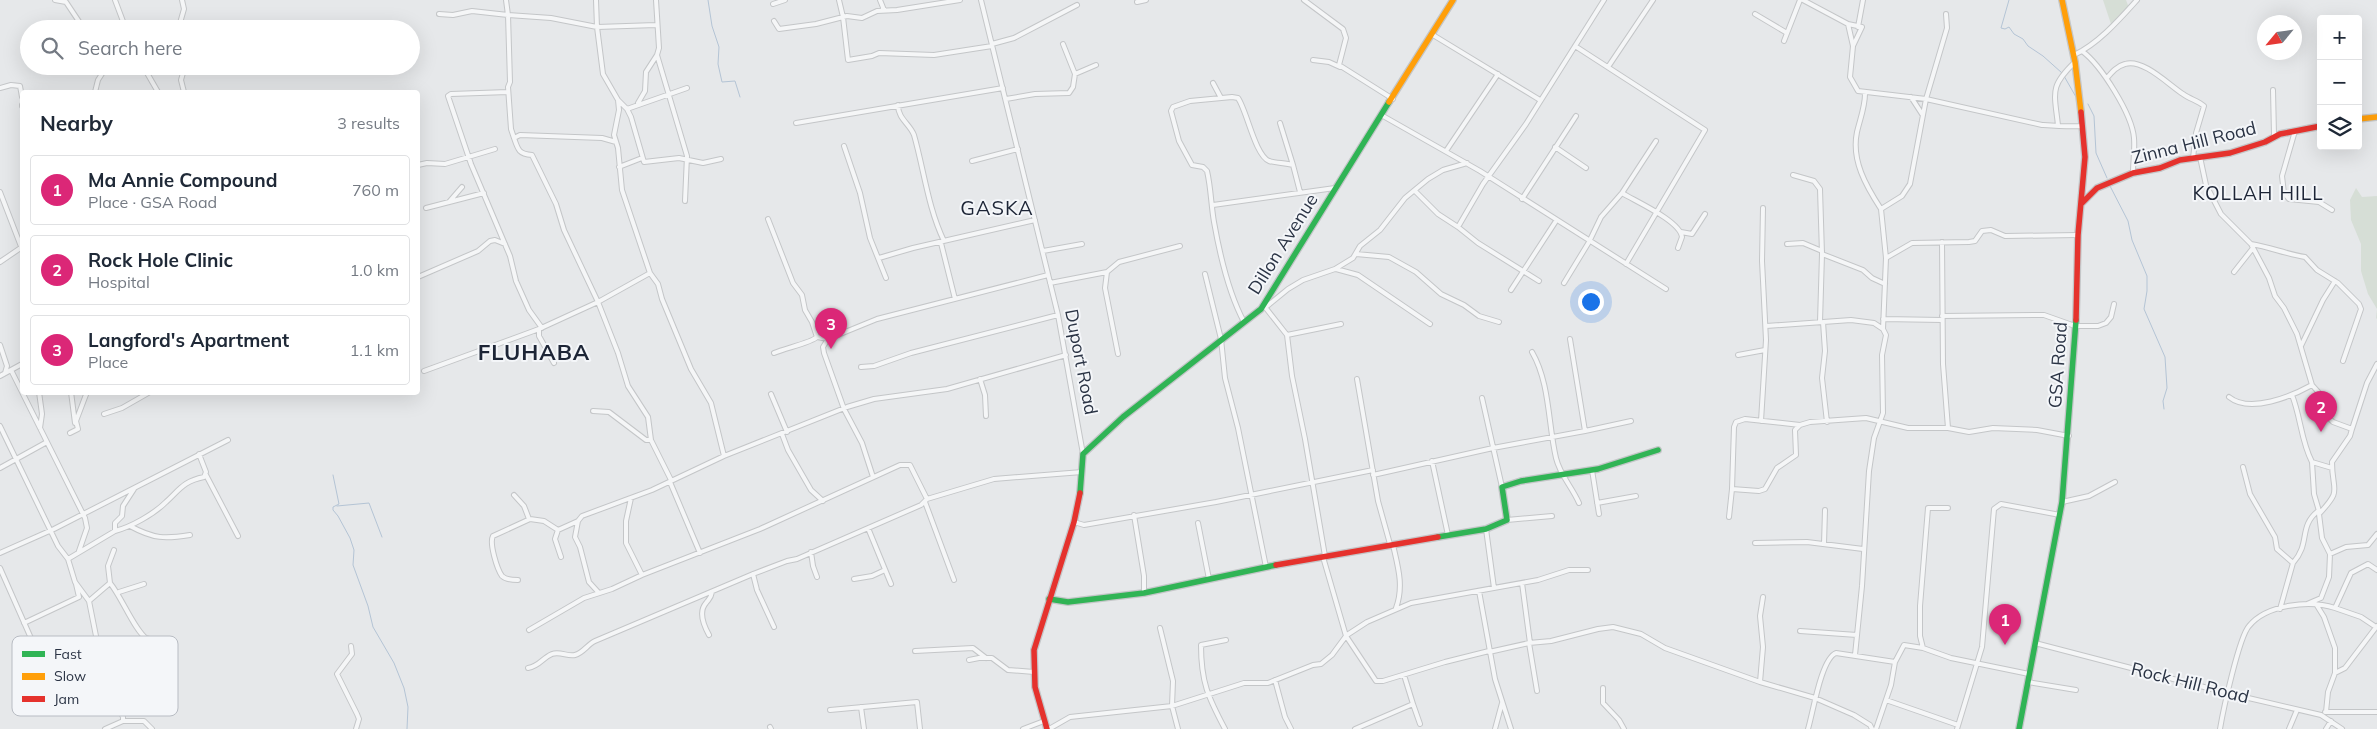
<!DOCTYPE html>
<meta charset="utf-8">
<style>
body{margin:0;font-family:Mulish,sans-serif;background:#f6f6f7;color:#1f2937}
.controls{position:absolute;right:15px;top:15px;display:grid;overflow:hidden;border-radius:5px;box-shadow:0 5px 20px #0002}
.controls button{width:45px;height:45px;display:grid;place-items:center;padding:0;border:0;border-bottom:1px solid #e0e1e3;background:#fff;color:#1f2937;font:25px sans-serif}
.compass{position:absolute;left:2257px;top:15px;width:45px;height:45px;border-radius:50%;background:#fff;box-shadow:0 5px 20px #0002;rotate:241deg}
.you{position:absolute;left:1590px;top:301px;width:18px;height:18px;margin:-12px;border:4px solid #fff;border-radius:50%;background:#1a73e8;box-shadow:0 0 0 8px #1a73e833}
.badge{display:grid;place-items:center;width:32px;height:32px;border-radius:50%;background:#db2777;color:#fff;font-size:16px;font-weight:700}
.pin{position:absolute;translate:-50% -41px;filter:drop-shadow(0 1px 2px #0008)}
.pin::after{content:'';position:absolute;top:26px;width:18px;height:15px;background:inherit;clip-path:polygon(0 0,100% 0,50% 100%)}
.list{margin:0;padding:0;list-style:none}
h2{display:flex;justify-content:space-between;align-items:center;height:65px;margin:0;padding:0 20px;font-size:21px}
h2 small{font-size:16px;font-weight:400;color:#747a83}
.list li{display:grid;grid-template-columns:32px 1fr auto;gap:15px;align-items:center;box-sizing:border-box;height:70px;margin:0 10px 10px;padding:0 10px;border:1px solid #e0e1e3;border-radius:5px}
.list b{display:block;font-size:19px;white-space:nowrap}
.list p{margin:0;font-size:16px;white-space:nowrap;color:#747a83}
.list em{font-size:16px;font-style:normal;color:#747a83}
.icon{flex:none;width:28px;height:28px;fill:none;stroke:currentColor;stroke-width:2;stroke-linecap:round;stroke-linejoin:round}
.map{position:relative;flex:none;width:2377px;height:729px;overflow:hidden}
.search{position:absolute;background:#fff;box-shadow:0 5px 20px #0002;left:20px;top:20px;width:400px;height:55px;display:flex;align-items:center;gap:12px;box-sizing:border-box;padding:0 18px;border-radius:28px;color:#747a83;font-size:19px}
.panel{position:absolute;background:#fff;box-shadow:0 5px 20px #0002;left:20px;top:90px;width:400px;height:305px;border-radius:5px}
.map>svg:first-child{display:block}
.green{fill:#d6ded6}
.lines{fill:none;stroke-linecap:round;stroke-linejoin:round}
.stream{stroke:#b4c4d5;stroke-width:1}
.street-casing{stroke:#c4c6c8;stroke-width:6}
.fast-casing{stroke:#c4c6c8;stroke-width:8}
.slow-casing{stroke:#c4c6c8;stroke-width:8}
.jam-casing{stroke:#c4c6c8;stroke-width:8}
.street{stroke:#f5f6f7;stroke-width:4}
.fast{stroke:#30b455;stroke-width:5.5}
.slow{stroke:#ff9f0a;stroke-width:5.5}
.jam{stroke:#e5322d;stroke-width:5.5}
.labels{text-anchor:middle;stroke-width:4;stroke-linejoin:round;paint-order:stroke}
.street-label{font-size:18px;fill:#2b3445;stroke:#f4f6f9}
.neighbourhood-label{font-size:19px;letter-spacing:1px;fill:#1d2536;stroke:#f4f6f9}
.quarter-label{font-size:20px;letter-spacing:1px;fill:#1d2536;stroke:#f4f6f9}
.district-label{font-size:22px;font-weight:bold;letter-spacing:1px;fill:#1d2536;stroke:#f4f6f9}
.key{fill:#f4f6f9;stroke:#b8bcc3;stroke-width:1}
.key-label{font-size:14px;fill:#2b3445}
</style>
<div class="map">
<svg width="2377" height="729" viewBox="0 0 2377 729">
<rect width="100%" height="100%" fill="#e6e8ea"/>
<!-- green -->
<path class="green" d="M2103,0H2126L2129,8L2111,24Z
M2356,188L2362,197L2377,196V318L2376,319L2377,309L2368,294L2361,271V244L2351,220L2350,200Z"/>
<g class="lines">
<!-- stream -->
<path class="stream" d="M708,0L712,26L719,47L718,64L722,82L735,81L740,97
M2009,0L2001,28L2005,29L2009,27L2014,34L2023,39L2028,46L2043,56L2062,73
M2064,76L2076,97
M2088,104L2094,116L2096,153L2107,178
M2110,186L2128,221L2132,240L2147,276V291L2144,309L2165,357L2167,388L2163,401L2164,409
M333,475L339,504L333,507V510L338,516L350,538L354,550L353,565L368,606L373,627L394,663L404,688L408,707L407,729
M337,506L369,503L382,537"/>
<defs>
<path id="street" d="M55,0L66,2L80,23L91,29
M115,0L124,24L123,29
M506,0L508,15L551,18L597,27L603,74L618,100L619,110L614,135L618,148L622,190L650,273L658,284L662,299L691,369L711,403L724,456
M596,0L597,27L656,25
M839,0L843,17L848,60L872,56L879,53L934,55L992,46
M880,0L884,10
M981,0L1058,315L1083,454
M1304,0L1343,29L1346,38L1339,65L1393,99
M1803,0L1848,24L1862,27L1853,46
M1137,2L1146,0
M773,4L785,0
M439,14L453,15L472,11L508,15L510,82L508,87L511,129L514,138
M1755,14L1787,33
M774,21L779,29L816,24L847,16L862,18L877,11L897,10L960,0
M1848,24L1853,46L1850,77L1858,91L1926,99L2042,125C2056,126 2069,127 2083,126
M1858,27L1863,0
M170,29L180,23L184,9L182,0
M1433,35L1540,100
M1784,41L1800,0
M992,44L1014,38L1077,5
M1063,44L1075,74
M1575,46L1705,130L1626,264
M2082,51C2101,65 2132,114 2134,138C2135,150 2133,162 2133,173
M657,55L687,156L685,201
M2074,55C2098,44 2119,20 2137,0
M1313,60L1329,62L1340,67
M143,66L158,92
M1608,67L1653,0
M2107,78C2112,72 2117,66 2125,64C2143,58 2170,86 2183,94C2190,99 2198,101 2204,106L2196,133L2193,158
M1213,83L1221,98
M0,88L11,85L20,86L22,97
M2273,90L2274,135
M95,92L98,80L107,66
M184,92L181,80L185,66
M508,92L451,94L448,96L471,164L510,256L516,281L529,310L542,328
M1865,94C1865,107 1860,119 1857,132C1851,160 1866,186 1881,209
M1911,97L1922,114
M1006,99L1035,94L1069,93L1073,87L1075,74L1096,65
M618,100L627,109L631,117L644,162L679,158L703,163L721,159
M638,103L645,91L646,72L657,55L659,48L656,0
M22,105V106
M898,105C898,119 910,124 914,135C924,170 928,208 944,241
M627,109L687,88
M1383,116L1480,171L1666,289
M796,123L1003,88
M1280,123L1293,165
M2058,125C2054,91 2050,86 2075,62
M2295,131L2282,176L2284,193L2289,199L2319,202L2332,210
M616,142L602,138L520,135L514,138C518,150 519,154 532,155L556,204L564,230L598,302L650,273
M844,146L860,193L870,238L886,278
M1555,147L1586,168
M1446,151L1498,74
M2200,157L2206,185L2221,214L2251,244L2269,278L2275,296L2284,308L2297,334L2312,385L2321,395L2328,417L2333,422L2352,429L2350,436L2332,462C2332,493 2343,488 2319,514L2322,538L2330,554L2329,577L2321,598L2307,604
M972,161L1018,149
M418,165L427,163L445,164L495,149
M619,167L642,158
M1793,175L1814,181L1820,189L1822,254L1820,322
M1415,191L1438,214L1458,227L1483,184L1526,124L1604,0
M0,192L22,249
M1622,193C1637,202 1680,221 1682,237L1678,248
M1522,199L1576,116
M449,202L462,187
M1213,205L1335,188
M426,208L484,193
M768,219L793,283L802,295L805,310L812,322L817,337
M1458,227L1478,243L1539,281
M1681,232L1692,234L1705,214
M941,243L955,299
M1787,244L1803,243L1822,251
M2251,244C2270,247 2286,254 2305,257L2317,270L2338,283L2359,304L2361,309L2343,361
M1043,251L1082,244
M1356,254L1389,257L1416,272L1441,294L1464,305L1479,316L1499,322
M1822,254L1863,270L1872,278L1885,284
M879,258L913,248L1035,220
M1886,258L1912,243L1969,242L1975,241L1982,231L1991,230L2005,236L2078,235
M0,262L22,247
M1336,269L1358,275L1430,324
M1107,272L1105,288L1118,354
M2234,272L2253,248
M1205,274L1221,339L1225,378L1238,428L1266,567
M418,277L478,251L490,241L495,240L505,244
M1050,283L1107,272L1119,262L1180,246
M1564,283L1589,242L1601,217L1622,193L1656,141
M1511,290L1556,221
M1265,307L1287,335L1341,324
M1266,307L1288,289L1303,280L1335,269L1353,258L1360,246L1380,230L1405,198L1428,179L1443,170L1467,163
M1942,316L2044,315L2075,326H2098L2106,323L2111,317L2114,304
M1883,319L1942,320
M1244,322C1228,292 1220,256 1214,222C1211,205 1211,188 1207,171L1203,167L1192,165L1179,141L1171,111L1173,107L1190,101L1232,97L1238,98C1247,111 1255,155 1269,161C1276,163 1285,163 1293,165L1300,192
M1823,322L1825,351L1822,378L1827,422
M1766,326L1851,320L1874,323L1883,329L1886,335L1882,355L1883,413L1874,438L1869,471L1862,586L1855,655
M539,329V336L554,363
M1883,329L1886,258L1881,209L1902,196L1910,184L1926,99L1947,28L1946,14
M1287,335L1292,376L1305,439L1325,556
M817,337L828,339L877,319L1048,275
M828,339L823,347L824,353L844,409L862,443L873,477
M0,345L7,366L5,373
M2301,346L2323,300L2335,281
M1532,352C1550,383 1548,424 1556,458C1560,475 1572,487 1579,503
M774,353C785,348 811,343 817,337
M1738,355L1765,350
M861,367L874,366L911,353L1058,315
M11,370L85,518L87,528L79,551
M424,371L539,329L598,302L618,353L628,386L648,417L651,440L671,480
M0,376L22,364
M980,379L985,395L986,416
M1357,379L1378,501L1390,544
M39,392L42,414L40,428
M71,392L75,423
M771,394L787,432
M2292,395C2301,418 2301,441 2312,462L2332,468
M2229,397C2250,414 2292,396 2312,385
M1482,398L1502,487
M593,411L609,412L646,440H651
M104,414L122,408L150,392
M1761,421L1766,340L1762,261L1763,208
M0,426L58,546L68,559L75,582L89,601L105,681L123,717V721L105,729
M1948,428L1969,432L1993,428L2037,430L2069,436
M2352,429L2367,383L2377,364
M1585,431L1631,421
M70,433L78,429L76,421L87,392
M782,434L788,450L811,490L823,501
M1432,461L1448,535
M2312,462L2314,494L2319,511
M2243,467L2250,494L2275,537L2277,549L2293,563L2280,609
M0,468L47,442
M1592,470L1599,514
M206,475L238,536
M1373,475L1493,448L1585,431L1570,339
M670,482L700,553
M1732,489L1759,491L1765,489L1777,468L1796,455L1795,430L1800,425L1810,422L1866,418L1908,428H1948L1943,364L1942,242
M514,495L524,506L529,519
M631,498L626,521V543L642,575
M925,502L954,580
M2062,502L2089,496L2115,482
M1597,503L1636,496
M1948,508H1928L1920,606V636L1923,648L1951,658L2029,674
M1134,515L1144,576V593
M1729,517L1732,489L1734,427L1736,422L1745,419L1800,425
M1507,520L1552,516
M1074,522L1084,525L1216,502L1373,470
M1198,523L1209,579
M130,526C154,539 165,539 190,535
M868,528L891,584
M1486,529L1494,588
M115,531C131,527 154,514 166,502C180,489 184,481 204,477L206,472L199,454
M1755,543L1807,542L1863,549
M1824,544L1825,510
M1393,545C1398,567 1404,586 1396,608
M811,552L813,566L817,577
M0,553L54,529L228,440
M2330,554L2346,547L2368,545L2377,534
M561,557L555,539L558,530L578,521
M1323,557L1346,636L1376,681H1383L1445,662L1489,651
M68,559L115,531V523L122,516L123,506L134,489
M2293,563C2311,543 2298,527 2318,511
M0,568L34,645
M753,574L757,590L774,627
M854,579L872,576L885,570
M518,580C513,580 506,580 502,576C497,569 489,543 493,536L530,519L544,521L558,530
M110,583C121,596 135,631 146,638C151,640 157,640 162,639
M1522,583L1530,643
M1479,591L1495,679L1511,729
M119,592L144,584
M599,593L589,582L580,547L575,537L578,521L582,516L652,490L724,456L847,407L874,399L947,389L1066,355
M89,601L110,583L108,566L114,550
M2316,604L2324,617L2335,648V673L2328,692L2326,712
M2335,608L2361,617L2376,627
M24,623L79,597L76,584
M1160,628L1173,681L1172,706L1178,729
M529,630L584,598L612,589L642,575L760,529L900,465H910L927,499
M1800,631L1857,635
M709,635C704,626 698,612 706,603C710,598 711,598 712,592
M1347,635L1367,622L1411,603L1538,580L1569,570H1588
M1529,643L1537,691
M2035,643L2227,693L2321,715L2342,729
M351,646L352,654L337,674L357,714L359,719L356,729
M915,651L973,648L986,658
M1489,652L1529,643L1551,641L1598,629L1613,627L1641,634L1665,648L1760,682L1815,698L1854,715L1870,725L1872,729
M969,660L979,658H992L1008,670L1034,672
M1895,662L1904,645L1923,648
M528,668C540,666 542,658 552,654C560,651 568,657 575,655C583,653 588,644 595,641L753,574L787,561L797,559L921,505L927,499L994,479L1082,472
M2335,673L2345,668L2377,626
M1275,680L1285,717L1291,729
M1760,682L1763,647L1760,616L1763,597
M2028,682L2076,690
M1603,688V703L1619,720L1624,729
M1886,700L1958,725
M1413,704L1420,724
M861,707L864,729
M830,710L917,702L920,729
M2325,712H2377
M123,721H144L152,729
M770,727L771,729
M1023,729L1044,721
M1049,729L1070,717L1172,706L1244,683H1268L1313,665L1321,664L1332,655L1346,636
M1225,729C1208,697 1201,682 1201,645L1226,640
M1355,729L1413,704L1404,675
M1495,729L1502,703
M1808,729C1813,713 1821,659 1836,653L1895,662L1891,685L1876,729
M1957,729L1982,647L1994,509L2001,504L2060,515
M2220,729C2223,711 2239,637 2249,626C2267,604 2310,600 2335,608L2351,573L2368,564L2377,570
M2289,729L2297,710
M2326,729L2331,721"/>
<path id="fast" d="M1080,493L1083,454L1123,417L1261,309L1389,102
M1438,537L1486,529L1507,520L1502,487L1521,481L1598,469L1658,450
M1049,599L1068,602L1144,593L1276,565
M2019,729L2062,502L2076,320"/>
<path id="slow" d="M2062,0L2075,62L2081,112
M1389,102L1453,0
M2358,119L2377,117"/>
<path id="jam" d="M2082,203L2097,188L2133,173L2160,168L2180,160L2230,153L2265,142L2280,134L2321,126
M2076,320L2078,235L2085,157L2081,112
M1276,565L1438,537
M1047,729L1035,687L1034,650L1074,522L1080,493"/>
</defs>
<!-- street casing -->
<use href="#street" class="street-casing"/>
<!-- fast casing -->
<use href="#fast" class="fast-casing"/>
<!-- slow casing -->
<use href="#slow" class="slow-casing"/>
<!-- jam casing -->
<use href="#jam" class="jam-casing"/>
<!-- street -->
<use href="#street" class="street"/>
<!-- fast -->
<use href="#fast" class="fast"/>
<!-- slow -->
<use href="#slow" class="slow"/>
<!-- jam -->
<use href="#jam" class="jam"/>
</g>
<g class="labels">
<!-- street labels -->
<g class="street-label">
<text transform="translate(2194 143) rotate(-14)" y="6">Zinna Hill Road</text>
<text transform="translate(1283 244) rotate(-58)" y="6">Dillon Avenue</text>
<text transform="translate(1081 362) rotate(79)" y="6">Duport Road</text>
<text transform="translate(2058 365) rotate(-86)" y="6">GSA Road</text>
<text transform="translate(2190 683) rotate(14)" y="6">Rock Hill Road</text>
</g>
<!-- neighbourhood labels -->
<g class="neighbourhood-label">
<text x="2258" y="200">KOLLAH HILL</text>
</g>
<!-- quarter labels -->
<g class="quarter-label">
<text x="997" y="215">GASKA</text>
</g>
<!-- district labels -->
<g class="district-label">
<text x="534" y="360">FLUHABA</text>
</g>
</g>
<!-- legend -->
<rect x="12" y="636" width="166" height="80" rx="8" class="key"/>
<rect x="22" y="651" width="23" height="6" fill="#30b455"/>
<rect x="22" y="673" width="23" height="7" fill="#ff9f0a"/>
<rect x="22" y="696" width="23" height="6" fill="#e5322d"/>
<g class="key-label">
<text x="54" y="659">Fast</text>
<text x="54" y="681">Slow</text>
<text x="54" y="704">Jam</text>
</g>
</svg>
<div class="controls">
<button>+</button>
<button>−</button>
<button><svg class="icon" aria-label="layers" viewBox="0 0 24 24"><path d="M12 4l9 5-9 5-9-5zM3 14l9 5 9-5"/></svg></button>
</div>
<svg class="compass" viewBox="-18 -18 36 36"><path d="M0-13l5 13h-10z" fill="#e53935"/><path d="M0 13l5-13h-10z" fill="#747a83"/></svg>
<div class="you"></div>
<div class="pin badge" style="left:2005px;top:645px">1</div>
<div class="pin badge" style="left:2321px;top:432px">2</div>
<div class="pin badge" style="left:831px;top:349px">3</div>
<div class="search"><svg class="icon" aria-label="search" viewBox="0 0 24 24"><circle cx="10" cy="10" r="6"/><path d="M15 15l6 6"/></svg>Search here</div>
<section class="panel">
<h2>Nearby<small>3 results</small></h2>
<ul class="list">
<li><span class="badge">1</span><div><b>Ma Annie Compound</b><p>Place · GSA Road</p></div><em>760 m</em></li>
<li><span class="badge">2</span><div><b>Rock Hole Clinic</b><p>Hospital</p></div><em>1.0 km</em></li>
<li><span class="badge">3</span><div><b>Langford's Apartment</b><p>Place</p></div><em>1.1 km</em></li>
</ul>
</section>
</div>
